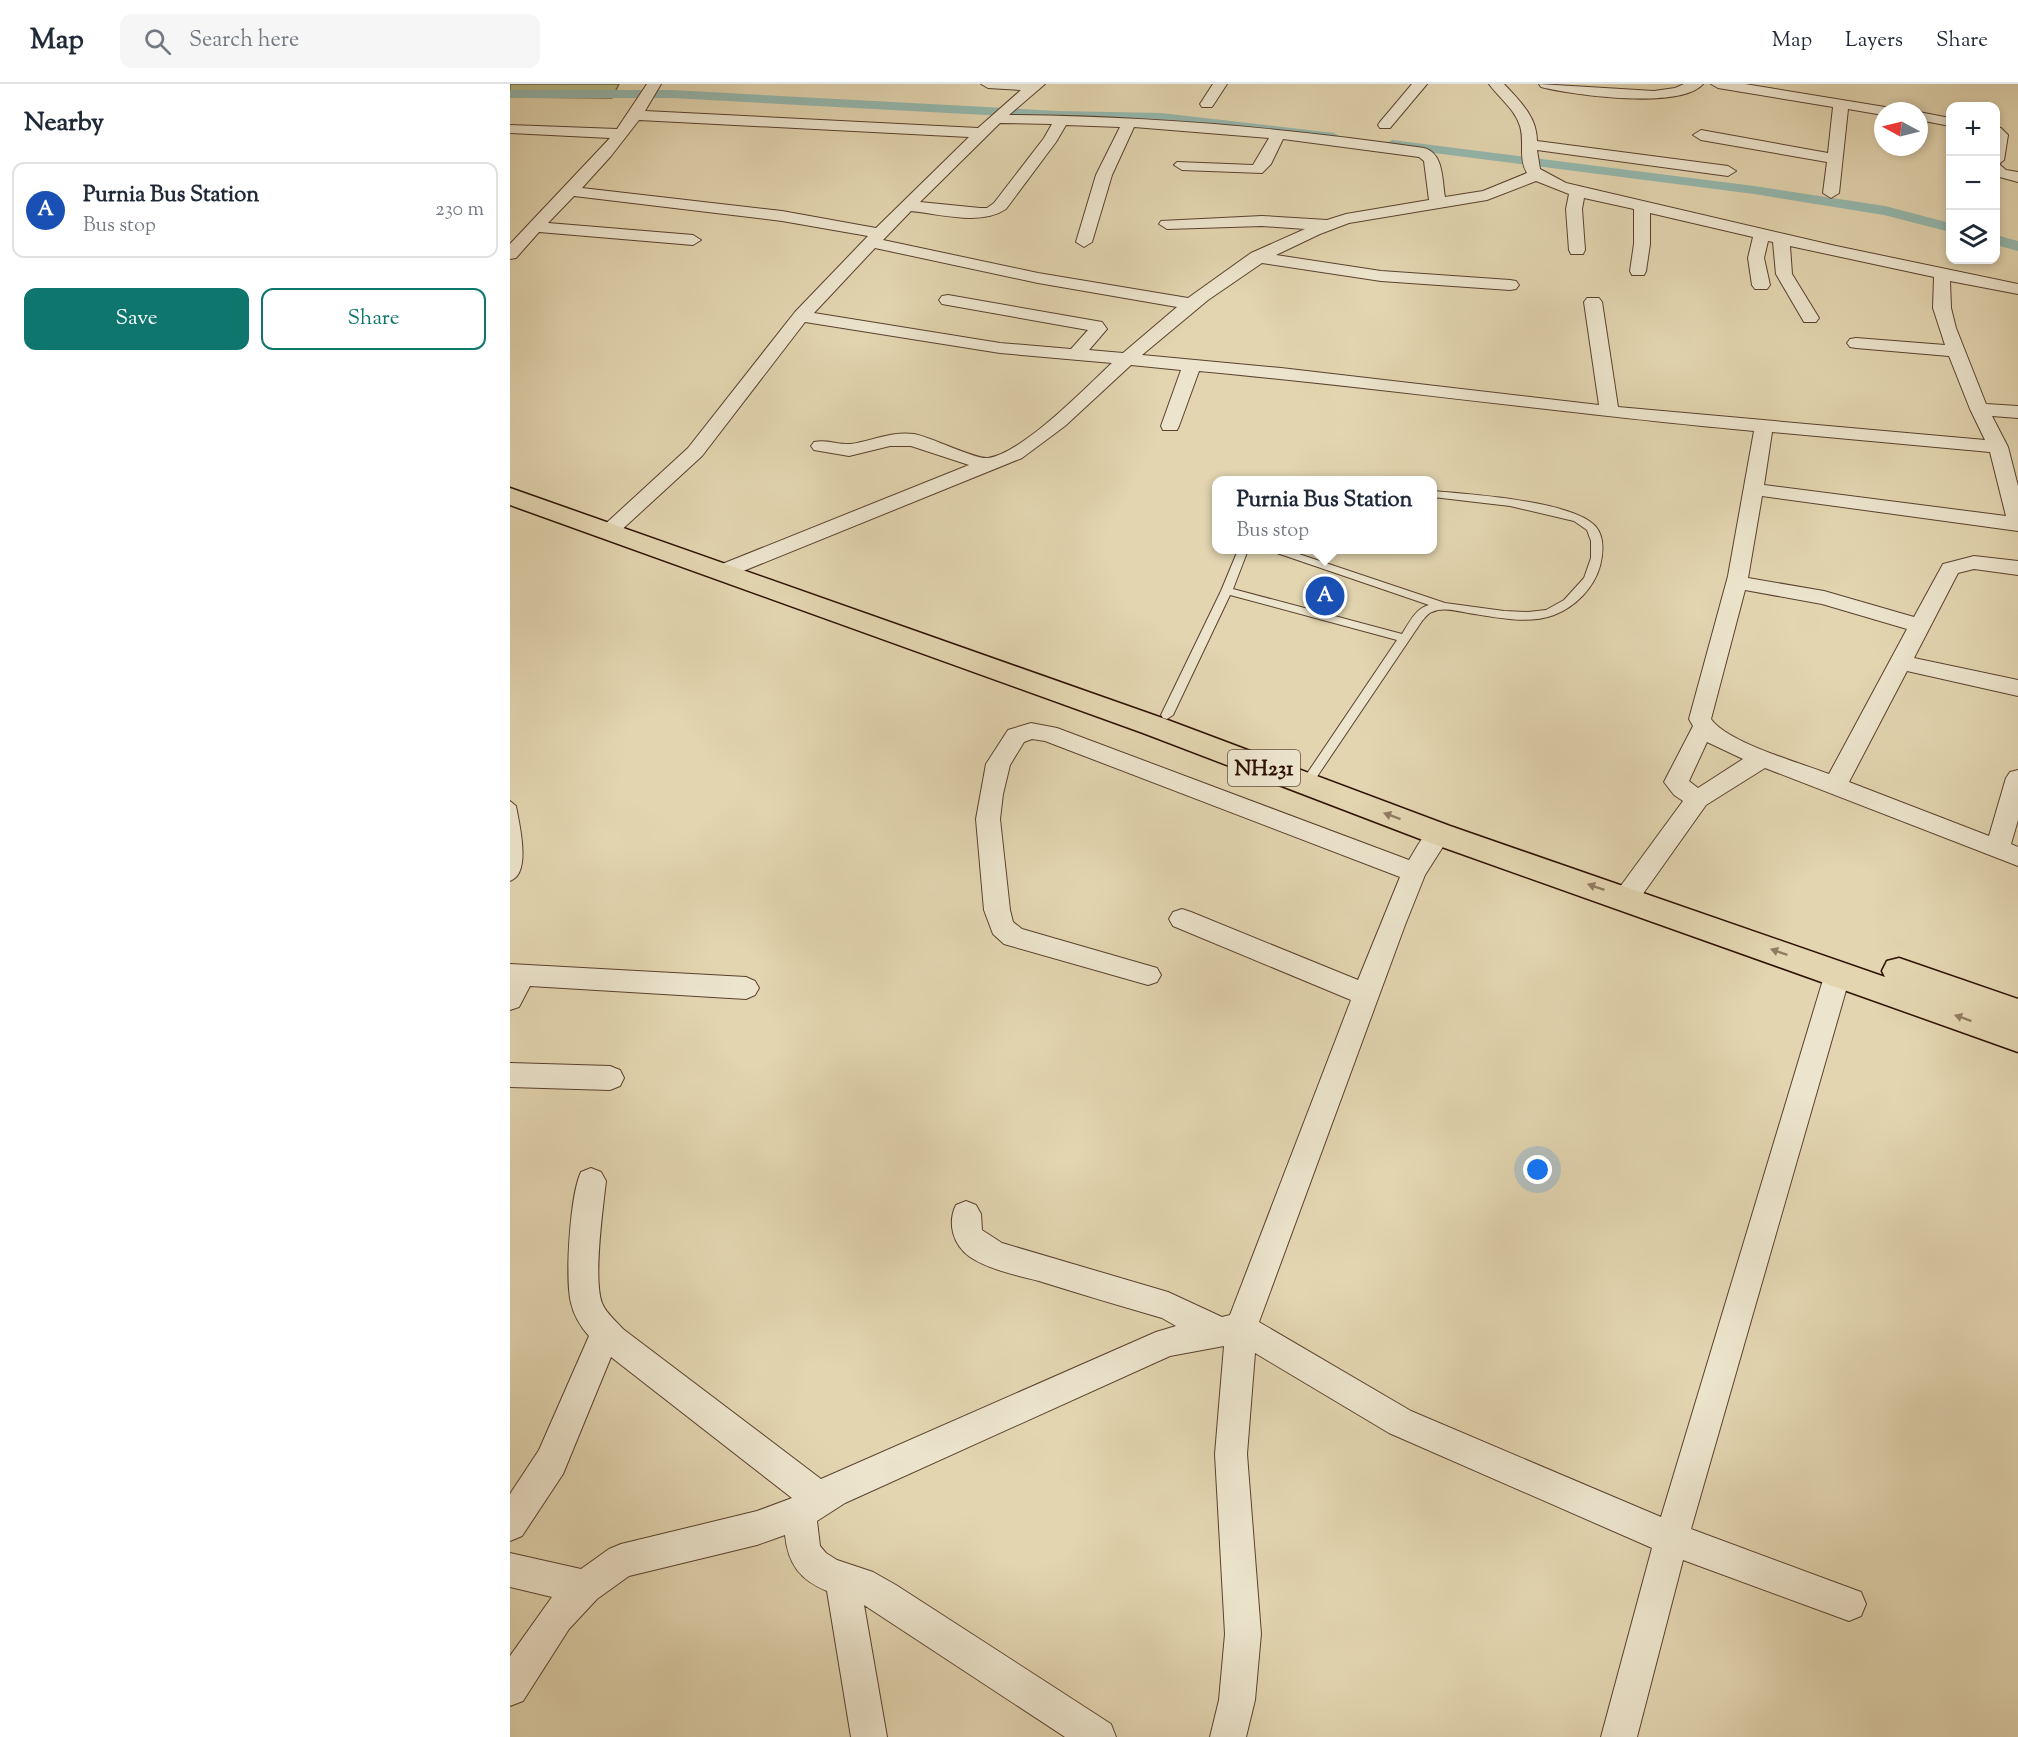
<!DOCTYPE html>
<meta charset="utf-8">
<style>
body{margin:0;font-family:"Sorts Mill Goudy",serif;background:#f6f6f7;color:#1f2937}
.controls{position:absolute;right:18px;top:18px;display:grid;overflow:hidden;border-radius:12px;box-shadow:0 3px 9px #0003}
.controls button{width:54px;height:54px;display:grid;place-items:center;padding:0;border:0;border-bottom:2px solid #e0e1e3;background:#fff;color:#1f2937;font:30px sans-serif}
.compass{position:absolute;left:1364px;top:18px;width:54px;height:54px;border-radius:50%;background:#fff;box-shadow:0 3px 9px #0003;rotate:277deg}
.you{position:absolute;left:1028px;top:1086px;width:21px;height:21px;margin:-15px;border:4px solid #fff;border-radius:50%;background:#1a73e8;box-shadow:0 0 0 9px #1a73e833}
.badge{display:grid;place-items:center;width:39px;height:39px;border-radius:50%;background:#0f766e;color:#fff;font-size:20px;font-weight:700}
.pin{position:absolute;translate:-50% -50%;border:3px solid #fff;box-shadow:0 2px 6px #0006}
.popup{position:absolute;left:702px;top:392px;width:225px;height:78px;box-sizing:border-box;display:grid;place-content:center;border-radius:12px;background:#fff;filter:drop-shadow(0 2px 4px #0005);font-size:20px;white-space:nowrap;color:#747a83}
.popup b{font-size:22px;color:#1f2937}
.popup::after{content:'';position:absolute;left:50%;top:100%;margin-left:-12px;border:12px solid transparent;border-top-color:#fff}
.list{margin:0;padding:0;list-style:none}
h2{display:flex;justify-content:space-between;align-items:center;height:78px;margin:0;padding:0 24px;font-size:26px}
h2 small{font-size:20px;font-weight:400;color:#747a83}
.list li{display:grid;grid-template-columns:39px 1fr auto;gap:18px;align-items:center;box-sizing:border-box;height:96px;margin:0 12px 12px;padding:0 12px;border:2px solid #e0e1e3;border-radius:12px}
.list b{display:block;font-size:22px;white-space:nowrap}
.list p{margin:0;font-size:20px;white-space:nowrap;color:#747a83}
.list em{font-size:20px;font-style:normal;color:#747a83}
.actions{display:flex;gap:12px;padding:18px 24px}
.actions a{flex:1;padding:14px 0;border:2px solid #0f766e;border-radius:12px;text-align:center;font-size:21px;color:#0f766e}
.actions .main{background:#0f766e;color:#fff}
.icon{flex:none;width:33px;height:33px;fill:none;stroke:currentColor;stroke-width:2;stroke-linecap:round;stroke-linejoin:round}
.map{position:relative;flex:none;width:1508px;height:1653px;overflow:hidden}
header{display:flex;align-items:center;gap:36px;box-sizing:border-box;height:84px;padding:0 30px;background:#fff;border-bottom:2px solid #e0e1e3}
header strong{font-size:28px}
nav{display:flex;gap:33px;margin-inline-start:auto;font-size:21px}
.search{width:420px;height:54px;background:#f6f6f7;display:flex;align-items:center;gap:15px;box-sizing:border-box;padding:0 21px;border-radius:12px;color:#747a83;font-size:22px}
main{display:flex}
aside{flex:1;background:#fff}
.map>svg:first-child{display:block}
.green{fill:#b7bc88;stroke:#726645;stroke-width:1.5}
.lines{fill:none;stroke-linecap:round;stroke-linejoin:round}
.canal{fill:#95b8ae;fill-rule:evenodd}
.service-casing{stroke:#5a412e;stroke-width:2}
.minor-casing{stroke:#5a412e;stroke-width:2}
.trunk-casing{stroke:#2d1002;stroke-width:3}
.service{fill:#ece4cc;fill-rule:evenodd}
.minor{fill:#ece4cc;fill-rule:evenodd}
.trunk{fill:#e2d5b0;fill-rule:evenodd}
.oneway{fill:#917c62}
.labels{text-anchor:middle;stroke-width:5;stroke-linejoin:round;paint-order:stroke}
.shield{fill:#ece4cc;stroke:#66503f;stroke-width:1.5}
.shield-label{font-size:21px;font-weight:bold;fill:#2d1002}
</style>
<header>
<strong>Map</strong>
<div class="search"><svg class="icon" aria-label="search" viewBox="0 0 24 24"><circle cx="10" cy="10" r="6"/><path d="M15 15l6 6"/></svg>Search here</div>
<nav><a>Map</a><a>Layers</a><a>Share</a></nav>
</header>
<main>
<aside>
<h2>Nearby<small></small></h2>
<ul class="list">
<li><span class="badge" style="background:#1a4fb4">A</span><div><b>Purnia Bus Station</b><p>Bus stop</p></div><em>230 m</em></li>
</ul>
<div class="actions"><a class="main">Save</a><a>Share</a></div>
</aside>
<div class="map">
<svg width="1508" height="1653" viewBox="0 0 1508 1653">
<rect width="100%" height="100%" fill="#e2d5b0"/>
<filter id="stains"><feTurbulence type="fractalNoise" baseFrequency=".00333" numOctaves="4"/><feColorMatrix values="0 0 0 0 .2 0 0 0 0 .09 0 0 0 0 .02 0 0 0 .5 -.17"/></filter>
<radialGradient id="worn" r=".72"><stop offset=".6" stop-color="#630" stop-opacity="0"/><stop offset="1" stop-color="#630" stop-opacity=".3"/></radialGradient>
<!-- green -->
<path class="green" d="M0,0H109L102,14L0,13Z"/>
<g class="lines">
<!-- canal -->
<path class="canal" d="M0,6H162L548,27L651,29L824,49L831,53L824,57L651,37L548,35L162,14H0Z
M882,56L1244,102L1375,122L1440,139V148L1374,131L1244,110L877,63L875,60Z
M1486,151L1508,157V167L1486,161Z"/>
<defs>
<path id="service" d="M923,407C958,410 1065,417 1086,443C1095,454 1093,470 1090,482C1084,504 1065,523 1044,531C1017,541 986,533 958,529C947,527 933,523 922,528C918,529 915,534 912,537L800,703H792L790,700L887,556L720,511L663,631L657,635L653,634L651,631L711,507L728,466H738L723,505L892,550C899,539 906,524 919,521L764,468L763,466H777L935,519L994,527L1018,528L1036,526L1054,516L1074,494L1081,474V457L1077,446L1064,437L1000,422L923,413Z
M0,717L6,722C9,739 22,790 0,797Z"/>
<path id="minor" d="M137,0H151L135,27L468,44L511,6L478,4L471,0H535L499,31C638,32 776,44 914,64C934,69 932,97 935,113L973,107L1017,89C1008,74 1015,58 1010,42C1005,25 989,14 979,0H994C1010,17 1027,33 1027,57L1218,82L1226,87L1218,92L1027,66L1030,85L1056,99L1326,162L1508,200V210L1440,197L1441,224L1446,244L1476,320L1508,322V334L1482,332L1498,363L1508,402V447L1252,412L1238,494L1314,507L1404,533L1433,480L1464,472L1508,477V491L1464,485L1448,489L1404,574L1508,596V612L1397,587L1339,698L1479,752L1496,694L1500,688L1508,686V736L1501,760L1508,763V782L1255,684L1196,721L1125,821L1116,824L1107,821L1103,814L1107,807L1173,717L1164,711L1154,698L1183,642L1179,635L1218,492L1244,347C1058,330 874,304 689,287L669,342L667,346H653L651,342L671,286L621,281L555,342L512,374L221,492L214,494L207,492L204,487L207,482L459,381L401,362H380L339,372L304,366L301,362L304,358C317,355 328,361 341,360C362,357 381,347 404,350C421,353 466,376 478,374C514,368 575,304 602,279L490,269L295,238L192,372L106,451L99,453L92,451L89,447L92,443L178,364L285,228L358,152L272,137L64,112L38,139L183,151L191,156L183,161L29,148L6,174L0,175V160L100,54L0,49V41L107,45ZM129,36L459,53L366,144L272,127L72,104L101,72ZM490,39L542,40L534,54L484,119L477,124H470L410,118ZM556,41L610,43L586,91L566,158L574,163L582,158L602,91L624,43L759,54L743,81L667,78L664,81L672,86L752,89L761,80L773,55L909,73L914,77L919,116L836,130L817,136L752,132L651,137L649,140L657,145L752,142L795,145L741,169L678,214L528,189L373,156L401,127C430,130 471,142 496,125L546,58ZM1026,97L1059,110L1056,125L1059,166L1061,170H1073L1075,166L1072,125L1074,114L1124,125V160L1120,187L1122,191H1134L1136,187L1140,160V129L1243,153L1238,174L1242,201L1245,205H1257L1260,201L1254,174L1258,157L1263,158L1266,190L1294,238H1306L1309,234L1282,190L1280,162L1424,193L1423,224L1435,261L1346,254L1340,255L1337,259L1340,263L1346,264L1439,272L1460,325L1475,356L1108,323L1092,218L1089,214H1077L1074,218L1089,321L771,284L632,271L698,216L752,179L871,197L1000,206L1006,205L1009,201L1006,197L1000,196L871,187L766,171L810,150L839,139L977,116ZM365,164L528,199L667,223L613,269L579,266L597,245L592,238L438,211L432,212L429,216L432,220L578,246L561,265L490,259L304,229ZM1262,348L1480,368L1496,432L1254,401ZM1235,506L1312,520L1397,545L1319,690C1291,679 1218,659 1201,635ZM1197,658L1233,675L1188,704L1179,697Z
M703,0H717L702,23H692L690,20Z
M902,0H917L880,44H870L868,41L870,38Z
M1029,0L1144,7L1165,4L1174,0H1193C1170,26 1063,11 1031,3Z
M1201,0H1235L1375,23L1382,27H1373V31L1338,25L1329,109L1321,114L1313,109L1317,78L1191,56L1183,51L1191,46L1318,69L1323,23L1208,4Z
M1409,28L1440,34V42L1409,36Z
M1486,43L1491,44L1498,51L1494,76L1489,80L1496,86L1508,88V98L1486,92Z
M521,639L547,644L899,776C909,761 917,737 938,744L941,750L915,791L895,841L749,1238L901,1327L1151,1433L1315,889L1319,882L1328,879L1337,882L1341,889L1181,1445L1351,1508L1356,1520L1351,1532L1339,1537L1173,1476L1127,1653H1091L1142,1464L879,1349L745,1269L737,1370L751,1550L745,1616L736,1653H700L709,1616L715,1550L705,1370L714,1262L660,1272L335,1419L307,1437L310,1462L316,1469L327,1476L363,1488L386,1501L601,1640L606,1653H555L354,1521L377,1653H341L317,1507C290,1496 278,1480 275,1451L247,1461L119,1492L87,1515L59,1545L13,1617L0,1622V1572L42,1513L0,1503V1469L71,1485L99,1465L111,1460L247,1427L282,1414L101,1273L53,1390L12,1452L0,1457V1410L29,1366L79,1252C71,1243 64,1232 61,1219C55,1194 60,1111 71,1088L81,1084L91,1088L96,1097C93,1124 83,1196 92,1219C96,1229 106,1237 113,1245L311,1395L646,1248L666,1242L652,1234C611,1222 570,1210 529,1197C506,1191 480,1186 460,1173C443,1161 437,1139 446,1121L456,1117L466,1121L471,1130L472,1146L492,1159L658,1208L712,1233L720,1231L841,916L663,842L659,835L663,828L672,825L681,828L848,896L890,793L535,657L522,655L514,658L500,681L493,710L490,735L500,826L503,838L512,845L647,884L651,891L647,898L638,901L494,860L483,850L474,826L466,735L476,680L498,646Z
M0,880L236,893L245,897L249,904L245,911L236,915L20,902L9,923L0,926Z
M0,979L100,982L110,986L114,994L110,1002L100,1006L0,1003Z"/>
<path id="trunk" d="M0,404L655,635L940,742L1375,893L1372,887L1377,877L1389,874L1508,915V968L918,758L633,649L0,421Z"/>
</defs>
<!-- service casing -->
<use href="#service" class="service-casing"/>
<!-- minor casing -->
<use href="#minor" class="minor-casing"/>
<!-- trunk casing -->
<use href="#trunk" class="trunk-casing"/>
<!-- service -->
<use href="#service" class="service"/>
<!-- minor -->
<use href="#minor" class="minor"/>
<!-- trunk -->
<use href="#trunk" class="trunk"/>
</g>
<!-- one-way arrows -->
<defs><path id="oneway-solid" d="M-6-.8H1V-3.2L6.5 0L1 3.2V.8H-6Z" transform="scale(1.5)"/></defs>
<g class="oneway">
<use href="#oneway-solid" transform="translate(882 732) rotate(-160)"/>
<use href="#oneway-solid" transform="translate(1086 803) rotate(-161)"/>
<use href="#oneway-solid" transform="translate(1269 868) rotate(-161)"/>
<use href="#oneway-solid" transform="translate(1453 934) rotate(-160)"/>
</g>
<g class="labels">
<!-- shield labels -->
<rect class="shield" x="718" y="666" width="72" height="36" rx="4.5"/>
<g class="shield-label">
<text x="754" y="691">NH231</text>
</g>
</g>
<rect width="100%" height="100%" filter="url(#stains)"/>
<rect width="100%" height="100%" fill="url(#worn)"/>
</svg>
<div class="controls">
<button>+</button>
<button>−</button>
<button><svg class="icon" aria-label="layers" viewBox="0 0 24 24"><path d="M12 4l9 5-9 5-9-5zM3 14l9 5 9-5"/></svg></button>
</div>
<svg class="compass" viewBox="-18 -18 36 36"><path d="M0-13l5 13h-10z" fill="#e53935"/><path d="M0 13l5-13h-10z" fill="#747a83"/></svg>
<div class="you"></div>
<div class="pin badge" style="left:815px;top:512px;background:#1a4fb4">A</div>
<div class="popup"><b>Purnia Bus Station</b>Bus stop</div>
</div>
</main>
